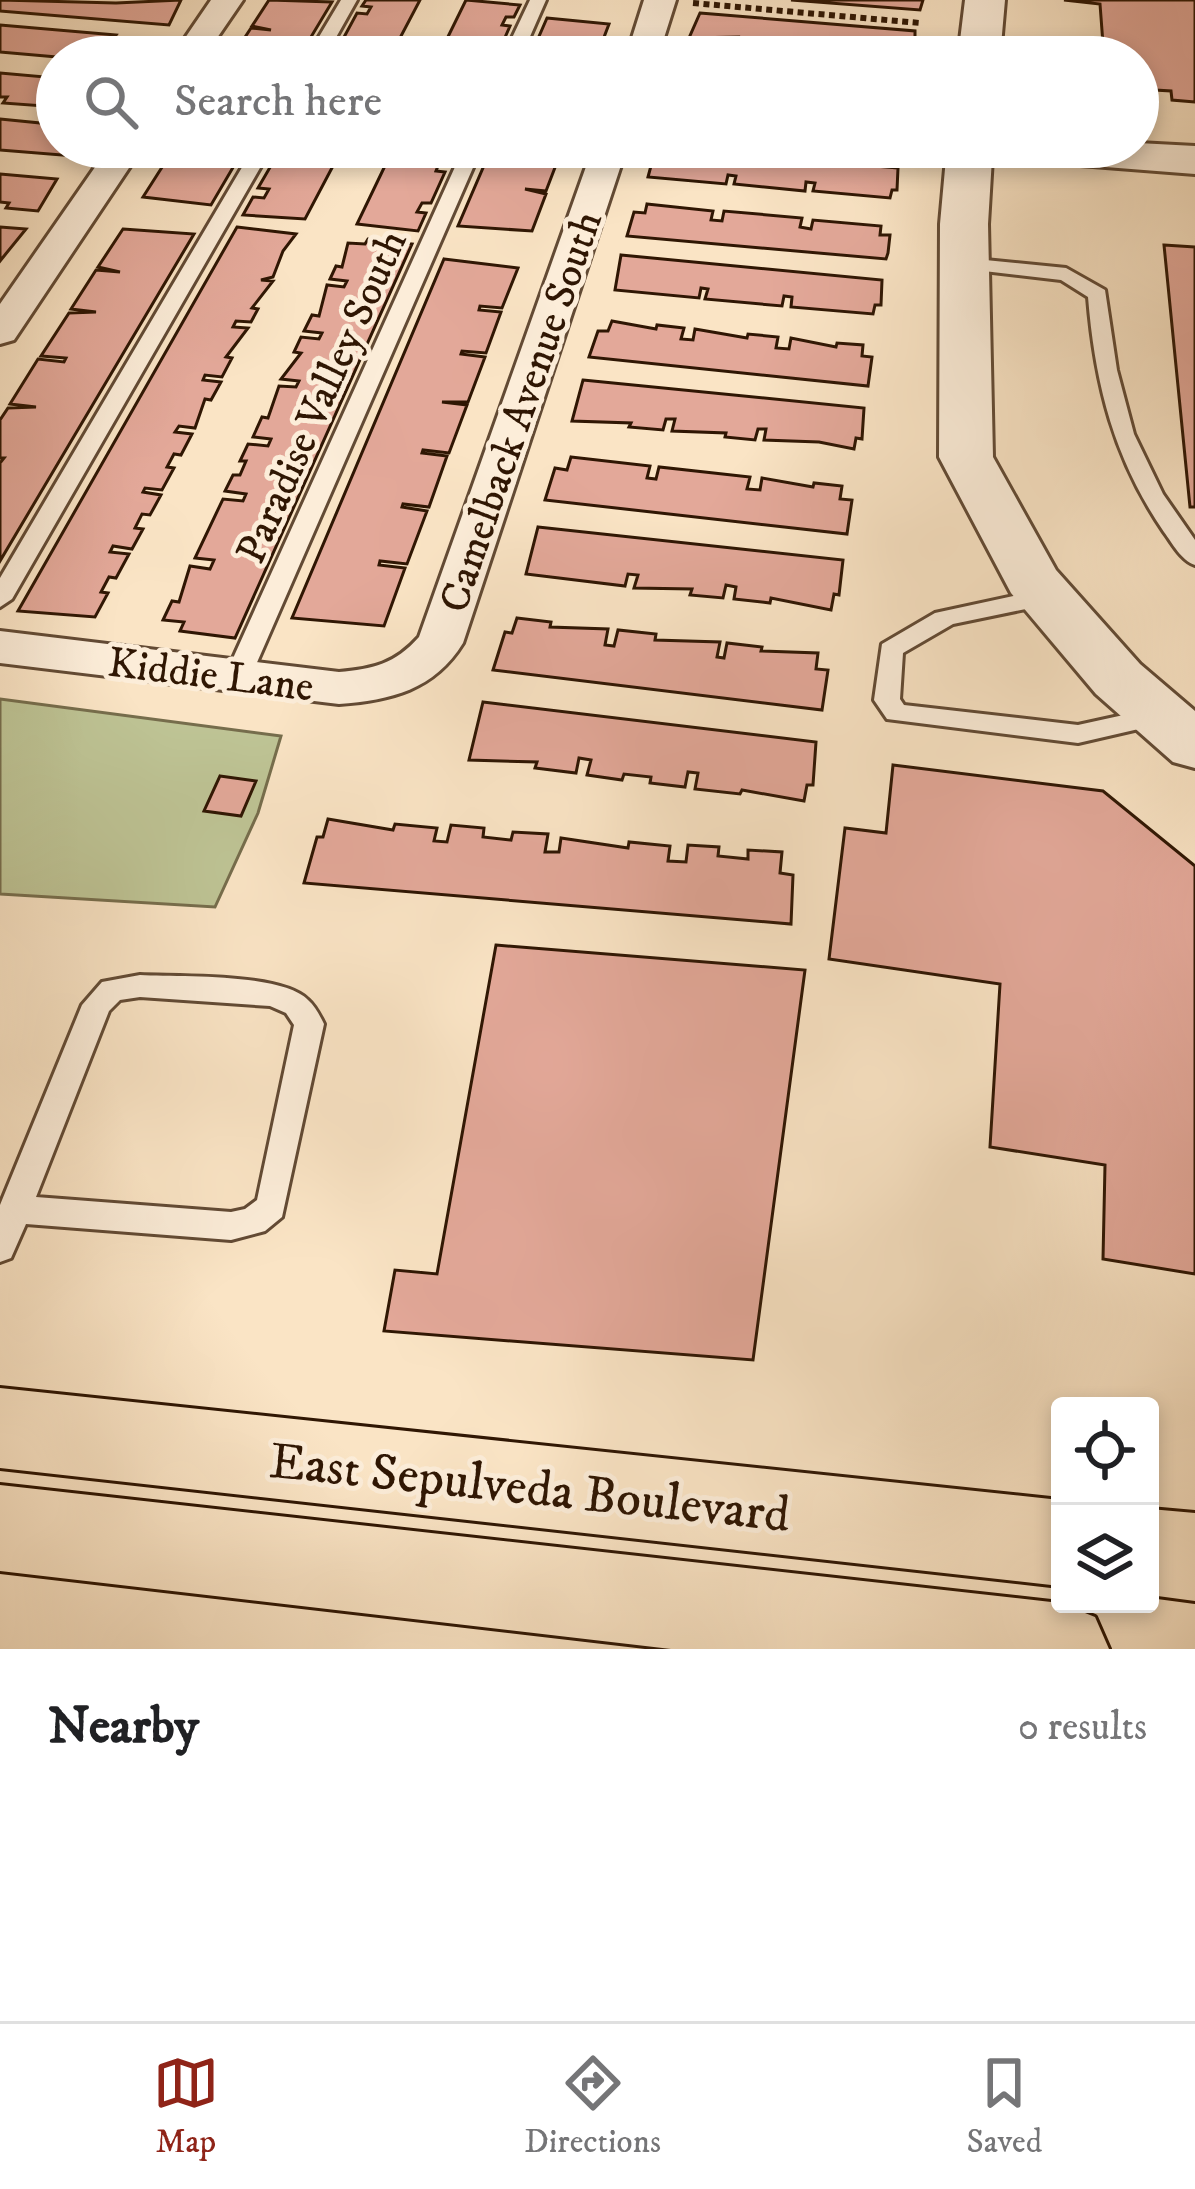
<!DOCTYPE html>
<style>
body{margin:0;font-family:"IM FELL DW Pica",serif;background:#f2f2f2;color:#202124}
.controls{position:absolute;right:36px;bottom:36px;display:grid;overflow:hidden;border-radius:12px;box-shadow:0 6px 18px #0003}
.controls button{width:108px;height:108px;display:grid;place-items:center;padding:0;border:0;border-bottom:3px solid #e0e0e0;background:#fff;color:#202124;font:60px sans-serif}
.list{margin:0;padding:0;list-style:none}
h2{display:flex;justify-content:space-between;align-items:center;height:156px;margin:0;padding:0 48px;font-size:51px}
h2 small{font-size:39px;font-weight:400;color:#757577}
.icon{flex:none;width:66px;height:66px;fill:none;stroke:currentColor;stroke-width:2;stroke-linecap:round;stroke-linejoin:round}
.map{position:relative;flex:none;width:1195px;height:1649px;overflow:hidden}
.search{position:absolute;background:#fff;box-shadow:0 6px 18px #0003;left:36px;right:36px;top:36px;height:132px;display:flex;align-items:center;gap:30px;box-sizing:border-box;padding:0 42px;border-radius:66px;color:#757577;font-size:45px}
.sheet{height:372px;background:#fff}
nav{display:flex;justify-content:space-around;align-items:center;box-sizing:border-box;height:168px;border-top:3px solid #e0e0e0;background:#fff;font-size:33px;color:#757577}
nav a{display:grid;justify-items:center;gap:6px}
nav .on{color:#8f2418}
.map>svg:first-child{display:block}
.green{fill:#bec495;stroke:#766d4c;stroke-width:3}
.building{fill:#e3a899;stroke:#2f1603;stroke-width:3}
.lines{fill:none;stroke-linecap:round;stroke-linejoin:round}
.service-casing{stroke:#624a34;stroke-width:6}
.minor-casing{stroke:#624a34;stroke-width:6}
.tertiary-casing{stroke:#624a34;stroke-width:6}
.primary-casing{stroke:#2f1603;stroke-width:6}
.path{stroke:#2f1603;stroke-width:6;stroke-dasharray:6 4.5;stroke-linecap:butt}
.service{fill:#fcedd9;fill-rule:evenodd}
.minor{fill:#fcedd9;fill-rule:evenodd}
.tertiary{fill:#fcedd9;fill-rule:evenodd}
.primary{fill:#fae4c5;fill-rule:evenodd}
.labels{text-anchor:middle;stroke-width:10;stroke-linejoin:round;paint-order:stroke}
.street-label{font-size:42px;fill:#2f1603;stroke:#fcedd9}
.near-street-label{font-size:51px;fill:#2f1603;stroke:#fcedd9}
</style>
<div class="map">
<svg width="1195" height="1649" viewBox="0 0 1195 1649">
<rect width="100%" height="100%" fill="#fae4c5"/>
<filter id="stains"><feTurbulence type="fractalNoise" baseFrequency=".00167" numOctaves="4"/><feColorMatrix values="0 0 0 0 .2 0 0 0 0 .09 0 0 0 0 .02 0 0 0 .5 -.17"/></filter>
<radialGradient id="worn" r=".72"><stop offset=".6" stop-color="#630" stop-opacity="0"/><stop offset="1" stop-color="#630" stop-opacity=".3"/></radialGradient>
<!-- green -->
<path class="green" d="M0,699L281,736L258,813L215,907L0,894Z"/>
<!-- building -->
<path class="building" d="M0,0L116,3L181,0L169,25L0,11Z
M269,0L332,2L299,57H232L251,28L271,30L252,26Z
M366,0H420L390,57H333L339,46L349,47L353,40L343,39L357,13L367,14L371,7L362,6Z
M466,0L520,5L514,17H506L502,25L510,26L499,51L490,50L487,57H438Z
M791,0H923L920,10Z
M1064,0H1195V102L1172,100L1171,91L1138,89V57H1104L1100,4Z
M700,13L915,31V56L885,54V49L869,48L868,52L810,48L811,43L794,41L793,47L736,42L738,37L689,38Z
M547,18L609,24L598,53H578L596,57H530Z
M0,25L116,35L113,39H160L143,57H57L0,52Z
M0,73L57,78V107L3,103L7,97H0Z
M0,119L50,124L46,128L57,129V147H81L74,156L0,150Z
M175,147H245L211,205L143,197L166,161H190L167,159Z
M343,147L305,219L243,215L253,197L264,198L269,189L258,188L276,157L288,158L293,149L282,147Z
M394,147H456L449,162L440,161L436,171L445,172L431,203H422L417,212L426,213L418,231L357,224Z
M492,147H563L561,153L539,155L559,157L546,191L525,189L546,194L532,231L458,226Z
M656,147L898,168L897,190H892L890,198L813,191L815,183L806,182L805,191L734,184L736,176L728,175L726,184L648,177Z
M0,174L57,179L38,211L6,208L9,203L0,202Z
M647,204L713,211L711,220L722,221L724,211L802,218L800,227L811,229L813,220L881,226L880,235H890L888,253L886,259L627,236L634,212L645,213Z
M0,227L26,229L0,261Z
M237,227L296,234L283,251L273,277L261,280L273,281L252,308L258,309L251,322L236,321L233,327L248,328L226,357L232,358L222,377L205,375L203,380L221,382L211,400L205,399L195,428L179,426L175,432L192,434L181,455L174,454L167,467L174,468L162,490L145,488L143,492L161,495L150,515L142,514L135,528L143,529L132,549L113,546L110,552L129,554L116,578L109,577L101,592L108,593L95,617L18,611Z
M123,229L194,234L0,561V463L4,458H0V420L8,408L36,407L10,404L38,359L64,362L66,358L41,356L69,313L96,312L71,309L96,270L120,272L98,267Z
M368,239L412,244L235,638L180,631L184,622L163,620L172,601L179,602L190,566L210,569L214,560L195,558L223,499L243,501L246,494L225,491L233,475H240L246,461H240L248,444L268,446L271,439L253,437L262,417L268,418L279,386L296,387L299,381L281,379L301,353L294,352L301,337L319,339L322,333L304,331L312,315L319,316L327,285L344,287L347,281L330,279L336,266L342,267L348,243L365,244Z
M1164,245L1195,247V507H1190Z
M621,255L882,280L881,305H875L873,314L791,307L792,297L784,296L782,306L705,299L708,289L701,288L699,298L615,290Z
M444,259L518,268L502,308L480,306L479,310L501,312L486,353L462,351L461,354L485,357L468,402H442L467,405L449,453L423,450L422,453L447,456L429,507L403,504L402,507L427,511L407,564L380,561L379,565L405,568L384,626L292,618Z
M612,321L656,329L657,325L684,328L681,339L693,340L695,329L747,338L748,334L778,337L776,348L789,349L791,338L836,347L837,343L863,345L862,356L872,357L868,386L589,357L598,331H608Z
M583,380L864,408L862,439L856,438L854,449L819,442L764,440L766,429H758L755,440L725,437L726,433L672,431L675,419H666L663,430L629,427L631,423L572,421Z
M571,457L650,466L647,478L656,479L659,467L750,477L747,489L760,490L762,478L813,487L814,483L842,486L840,499L852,500L847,534L545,500L555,468L567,470Z
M538,527L843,560L839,595L834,594L831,610L771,598L770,603L734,599L736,587L726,585L723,598L690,595L692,589L634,588L638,575L628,574L625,586L526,574Z
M517,618L551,622L550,627L608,629L605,645L614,646L618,630L656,634L655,640L720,642L717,657L724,658L727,643L762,647L761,651L818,653L816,669L828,670L822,710L493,670L505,632L512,633Z
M483,702L816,742L813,785H807L804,801L742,790L740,794L695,789L698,773L688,772L685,787L650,783L651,777L624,774L622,780L587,775L591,760L579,758L576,773L535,768L537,762L469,760Z
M893,765L1103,791L1195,866V1274L1103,1259L1105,1165L990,1147L1000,984L829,959L845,828L886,833Z
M220,776L256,781L241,816L204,811Z
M328,819L393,830L395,824L437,828L434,841L447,842L451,825L484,828L483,837L511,840L513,832L548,834L545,852H559L561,838L628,848L629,842L670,846L668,861L686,862L688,845L719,847L718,856L748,859V850L782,852L780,873L793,875L791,924L304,883L317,837H323Z
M496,945L805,970L753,1360L384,1331L395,1270L437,1274Z"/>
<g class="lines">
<defs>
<path id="service" d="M341,0H357L325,57H307Z
M530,0H546L521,57H503Z
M254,147H272L12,599L0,607V578Z
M464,147H482L251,676L247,682H229L225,676Z
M965,258L1066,268L1105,290L1117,370L1134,434L1163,494L1195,540V565C1181,560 1173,544 1164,532C1114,459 1095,384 1088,297L1061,280L958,268V260Z
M1046,589L1055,591L1058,597L1055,603L953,624L903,653L900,699L904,705L1078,725L1160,707L1173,716L1169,722L1078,743L887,719L874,700L882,644L935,613Z
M140,975C179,977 282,973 308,1000C315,1006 320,1016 324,1024L282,1217L265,1231L231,1240L26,1224L11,1258L0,1262V1205L82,1005L102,982ZM140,997L270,1006L286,1013L294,1025L257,1200L245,1209L231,1212L36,1197L109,1011L120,1000Z"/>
<path id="minor" d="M211,0H243L204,57H172Z
M644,0H676L658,57H626Z
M109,147H143L14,340L0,344V304Z
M593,147H627L463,643C434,690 391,700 339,704L0,663V631L339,672C373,669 395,664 419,637Z"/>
<path id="tertiary" d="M965,0H1005L1000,57H958Z
M1138,143L1195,146V174L992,158L988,224L993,457L1056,570L1140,664L1195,711V768L1173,762L1096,694L1011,593L939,457L940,224L947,147H1138Z"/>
<path id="primary" d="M0,1388L1060,1500V1586L0,1468Z
M0,1485L1060,1603L1095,1617L1109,1649H671L0,1571Z
M1150,1509L1195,1513V1601L1150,1595Z"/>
</defs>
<!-- service casing -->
<use href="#service" class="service-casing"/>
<!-- minor casing -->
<use href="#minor" class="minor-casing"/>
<!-- tertiary casing -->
<use href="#tertiary" class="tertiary-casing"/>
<!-- primary casing -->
<use href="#primary" class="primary-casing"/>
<!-- path -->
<path class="path" d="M693,3L920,23"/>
<!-- service -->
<use href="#service" class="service"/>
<!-- minor -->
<use href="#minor" class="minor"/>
<!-- tertiary -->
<use href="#tertiary" class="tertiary"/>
<!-- primary -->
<use href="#primary" class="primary"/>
</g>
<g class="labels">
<!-- street labels -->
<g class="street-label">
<text transform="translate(320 396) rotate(-66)" y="15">Paradise Valley South</text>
<text transform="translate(519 411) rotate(-71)" y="15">Camelback Avenue South</text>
<text transform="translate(211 673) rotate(7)" y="15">Kiddie Lane</text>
</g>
<!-- near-street labels -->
<g class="near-street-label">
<text transform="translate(530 1486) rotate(6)" y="18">East Sepulveda Boulevard</text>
</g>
</g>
<rect width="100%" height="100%" filter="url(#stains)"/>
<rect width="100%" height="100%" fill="url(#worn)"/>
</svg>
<div class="controls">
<button><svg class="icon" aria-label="locate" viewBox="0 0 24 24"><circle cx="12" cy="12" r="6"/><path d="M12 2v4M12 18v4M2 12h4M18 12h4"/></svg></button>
<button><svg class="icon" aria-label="layers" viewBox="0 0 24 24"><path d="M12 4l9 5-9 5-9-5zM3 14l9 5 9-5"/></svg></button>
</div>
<div class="search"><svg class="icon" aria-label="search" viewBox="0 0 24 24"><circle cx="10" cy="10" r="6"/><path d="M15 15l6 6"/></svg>Search here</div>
</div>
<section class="sheet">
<h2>Nearby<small>0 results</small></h2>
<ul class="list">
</ul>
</section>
<nav>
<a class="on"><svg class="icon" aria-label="map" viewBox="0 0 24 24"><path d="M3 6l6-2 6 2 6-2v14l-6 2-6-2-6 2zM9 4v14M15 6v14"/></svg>Map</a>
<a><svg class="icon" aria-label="directions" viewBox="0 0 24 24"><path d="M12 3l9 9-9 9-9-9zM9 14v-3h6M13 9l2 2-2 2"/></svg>Directions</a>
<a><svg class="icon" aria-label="saved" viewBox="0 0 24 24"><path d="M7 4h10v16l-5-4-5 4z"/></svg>Saved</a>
</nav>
